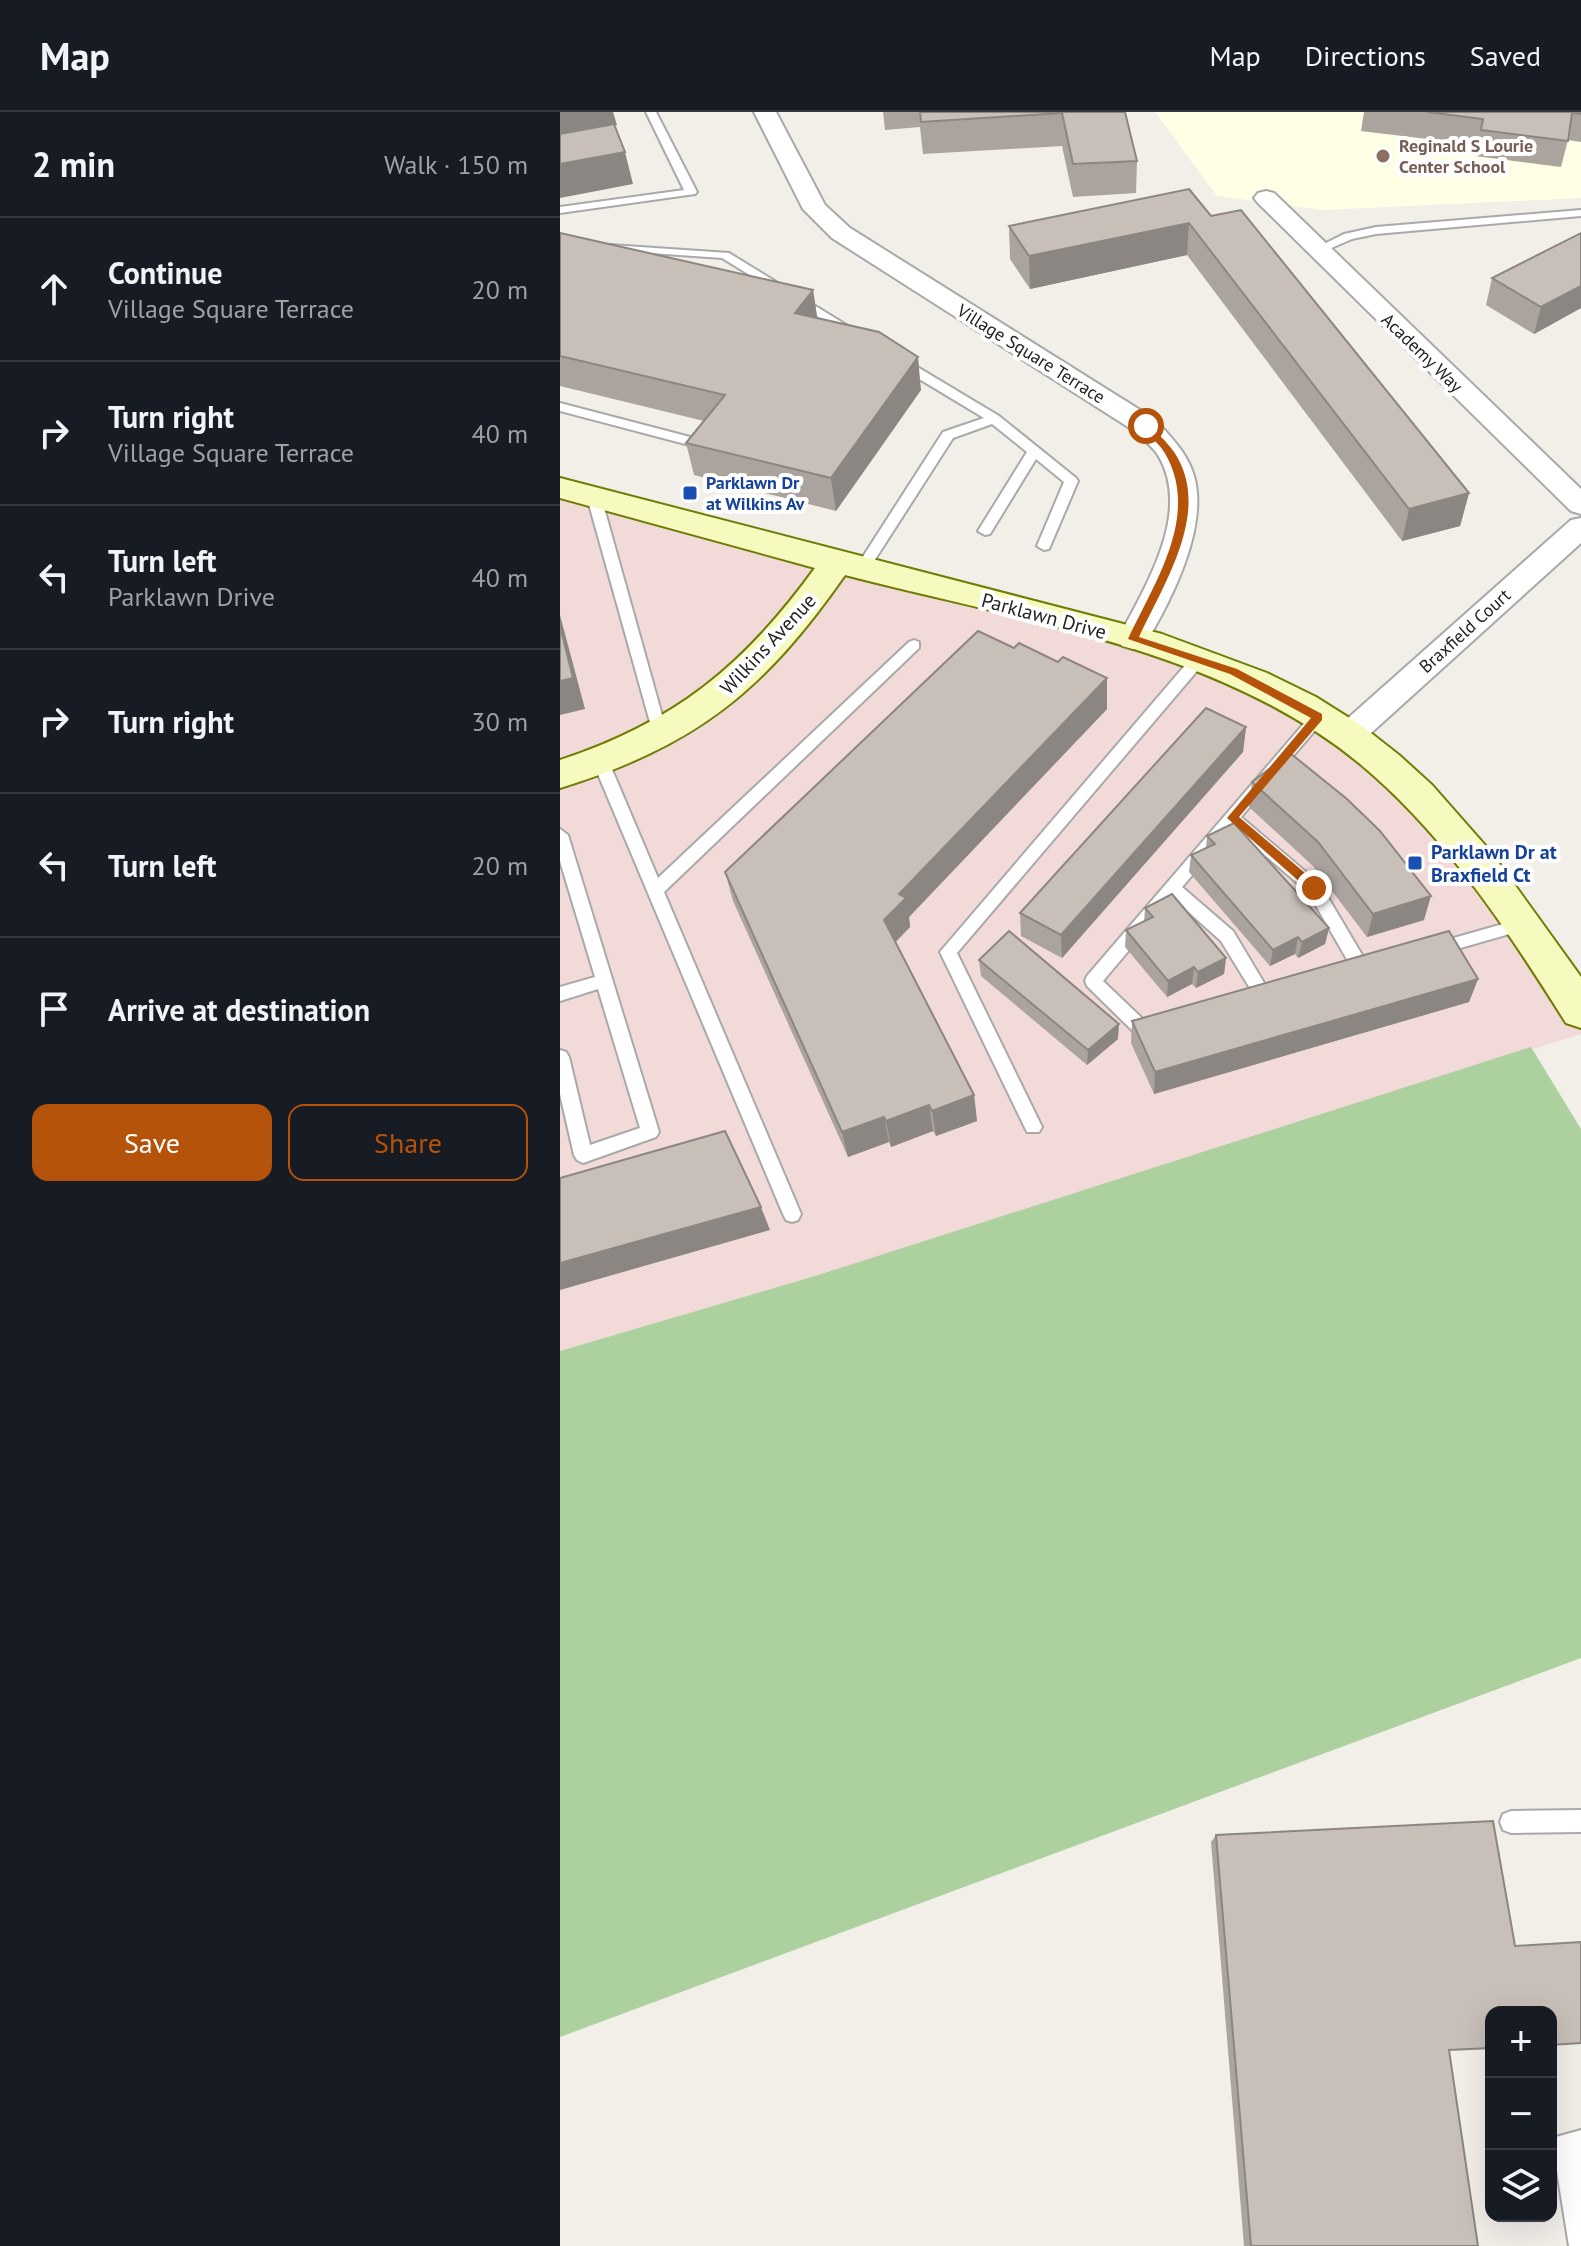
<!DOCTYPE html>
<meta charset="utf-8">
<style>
body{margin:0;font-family:"PT Sans",sans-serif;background:#20242c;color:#f1f3f6}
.controls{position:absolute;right:24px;bottom:24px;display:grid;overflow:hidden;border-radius:16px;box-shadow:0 8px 32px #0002}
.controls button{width:72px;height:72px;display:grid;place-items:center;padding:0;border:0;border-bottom:2px solid #363941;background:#171b24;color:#f1f3f6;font:40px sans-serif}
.stop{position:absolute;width:24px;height:24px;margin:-18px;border:6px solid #b45309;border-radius:50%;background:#fff}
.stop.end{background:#b45309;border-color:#fff;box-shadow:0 2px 8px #0008}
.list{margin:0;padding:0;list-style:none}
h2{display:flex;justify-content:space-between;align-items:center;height:104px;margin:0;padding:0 32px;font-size:34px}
h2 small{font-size:26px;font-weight:400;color:#9ea1a6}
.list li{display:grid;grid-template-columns:52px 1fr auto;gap:24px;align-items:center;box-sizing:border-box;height:144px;padding:0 32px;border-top:2px solid #363941}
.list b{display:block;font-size:30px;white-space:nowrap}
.list p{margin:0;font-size:26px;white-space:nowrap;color:#9ea1a6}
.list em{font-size:26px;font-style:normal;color:#9ea1a6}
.actions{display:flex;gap:16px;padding:24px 32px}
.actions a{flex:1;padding:18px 0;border:2px solid #b45309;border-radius:16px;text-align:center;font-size:28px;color:#b45309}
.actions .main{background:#b45309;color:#fff}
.icon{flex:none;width:44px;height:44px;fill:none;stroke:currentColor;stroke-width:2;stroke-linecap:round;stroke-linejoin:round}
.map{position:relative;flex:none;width:1021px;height:2134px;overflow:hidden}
header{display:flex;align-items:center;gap:48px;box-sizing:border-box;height:112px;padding:0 40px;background:#171b24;border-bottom:2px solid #363941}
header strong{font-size:38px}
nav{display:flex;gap:44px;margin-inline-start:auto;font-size:28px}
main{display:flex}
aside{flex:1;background:#171b24}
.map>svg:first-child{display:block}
.commercial{fill:#f2dad9}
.education{fill:#ffffe5}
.forest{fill:#add19e}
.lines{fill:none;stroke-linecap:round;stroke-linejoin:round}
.lane-casing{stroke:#a9a9a9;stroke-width:4}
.street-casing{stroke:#a9a9a9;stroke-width:4}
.secondary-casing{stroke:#707d05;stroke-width:4}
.lane{fill:#fff;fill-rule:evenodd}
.street{fill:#fff;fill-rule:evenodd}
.secondary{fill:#f7fabf;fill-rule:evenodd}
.wall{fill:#aba49e}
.shaded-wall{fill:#8b8681}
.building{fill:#c7bfb8;stroke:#8b8681;stroke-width:2}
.route{fill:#b45309}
.education-dot{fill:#8d6e63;stroke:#fff;stroke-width:3}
.transit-dot{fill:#1a4fb4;stroke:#fff;stroke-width:3}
.labels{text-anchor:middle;stroke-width:8;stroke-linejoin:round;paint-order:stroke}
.far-education-label{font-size:18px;font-weight:bold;fill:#785e54;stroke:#fff;text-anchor:start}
.far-street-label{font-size:18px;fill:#222;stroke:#fff}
.far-transit-label{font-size:18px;font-weight:bold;fill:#164399;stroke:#fff;text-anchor:start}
.street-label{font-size:20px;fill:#222;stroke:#fff}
.transit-label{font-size:20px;font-weight:bold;fill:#164399;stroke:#fff;text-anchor:start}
</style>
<header>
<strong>Map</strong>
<nav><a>Map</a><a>Directions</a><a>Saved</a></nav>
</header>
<main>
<aside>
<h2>2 min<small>Walk · 150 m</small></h2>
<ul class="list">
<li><svg class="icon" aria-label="ahead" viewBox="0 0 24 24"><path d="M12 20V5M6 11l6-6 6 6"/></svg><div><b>Continue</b><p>Village Square Terrace</p></div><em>20 m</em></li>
<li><svg class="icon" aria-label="right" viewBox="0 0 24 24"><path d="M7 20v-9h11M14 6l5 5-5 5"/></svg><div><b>Turn right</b><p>Village Square Terrace</p></div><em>40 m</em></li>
<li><svg class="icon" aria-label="left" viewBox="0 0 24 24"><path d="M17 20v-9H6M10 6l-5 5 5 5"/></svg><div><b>Turn left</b><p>Parklawn Drive</p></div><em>40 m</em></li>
<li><svg class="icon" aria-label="right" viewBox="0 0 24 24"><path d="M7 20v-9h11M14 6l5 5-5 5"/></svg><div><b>Turn right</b></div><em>30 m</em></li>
<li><svg class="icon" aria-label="left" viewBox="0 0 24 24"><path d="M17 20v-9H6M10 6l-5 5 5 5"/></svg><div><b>Turn left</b></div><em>20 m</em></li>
<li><svg class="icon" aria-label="arrive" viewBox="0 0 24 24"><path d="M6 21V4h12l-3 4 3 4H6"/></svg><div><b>Arrive at destination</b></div></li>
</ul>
<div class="actions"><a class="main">Save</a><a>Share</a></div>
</aside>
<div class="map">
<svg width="1021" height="2134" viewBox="0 0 1021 2134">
<rect width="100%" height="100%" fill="#f2efe9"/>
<!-- commercial -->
<path class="commercial" d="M0,376L573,527L789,623L1021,899V922L255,1164L0,1239Z"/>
<!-- education -->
<path class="education" d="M595,0H1021V86L763,98L657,84Z"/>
<!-- forest -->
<path class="forest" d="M971,935L1021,1017V1546L0,1925V1239L255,1164Z"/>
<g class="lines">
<defs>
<path id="lane" d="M86,0H96L137,80L135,82L0,101V95L124,78Z
M1021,98V104L816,122L792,127L762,140L752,138L784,122L816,115Z
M51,133L169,141L301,222L291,225L162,146L47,138V134Z
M336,247H344L439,304L516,366L518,369L489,437L484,438L477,434L504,370L476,347L430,422L425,423L418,419L467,340L432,312L393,326L307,460H297L295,457L383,320L424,306L336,253Z
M0,291L153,331L154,334L148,338L0,299Z
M34,381L41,385L107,621L100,626L93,621L27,385Z
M354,528L359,530V536L104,780L241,1102L238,1108L232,1110L226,1108L223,1102L32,648L40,642L48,648L98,766L349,530Z
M638,543L645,548L643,552L397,841L482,1015L479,1020H467L380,840L633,544Z
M758,600L765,605L763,609L681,705L760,772L808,853L810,858L808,863H796L748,780L673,716L622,775L673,819L713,886L711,891H699L661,829L613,786L543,869L588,912L594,910L602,917C598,925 587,928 579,925L527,874L525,869L527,864L753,601Z
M0,717L8,723L99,1020L96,1025L23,1051L17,1048L14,1043L0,982V938L6,940L9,945L30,1033L80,1016L38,877L0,889V875L35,865L0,749Z
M964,806L970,808L972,812L970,816L876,843L868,837L876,831Z
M1021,1698V1720L951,1721L943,1718L940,1710L943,1702L951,1699Z
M1021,2018V2134H1009L993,2034L996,2025Z"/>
<path id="street" d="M194,0H216L265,93L290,116L596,308C611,326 627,340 634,364C649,416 610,491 584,534L573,537L562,534L558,527C584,476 633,401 598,343C593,335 583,328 576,320L272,126L243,97Z
M706,79L714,81L1021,377V402L1011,399L698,91L694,86L698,81Z
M1021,406V431L800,631L789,634L778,631L773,623L778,615L1011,408Z"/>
<path id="secondary" d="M0,366L602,522L707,561L756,585L802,614L839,643L872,673L931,740L1021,865V916L1006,911C950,822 892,733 813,663C673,538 461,509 285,463C204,579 136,634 0,676V648C115,610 184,554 255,456L0,386Z"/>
</defs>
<!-- lane casing -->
<use href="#lane" class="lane-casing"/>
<!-- street casing -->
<use href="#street" class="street-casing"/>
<!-- secondary casing -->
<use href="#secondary" class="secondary-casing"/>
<!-- lane -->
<use href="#lane" class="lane"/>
<!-- street -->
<use href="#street" class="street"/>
<!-- secondary -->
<use href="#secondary" class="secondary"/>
</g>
<!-- wall -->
<path class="wall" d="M323,0H565L577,49L576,81L513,85L502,34L363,42L360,15L325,18Z
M804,0H1021V30L1008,28L1001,55L915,44L917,33L801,19Z
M651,104L909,381L900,414L842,429L627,143L470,177L450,147L449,114Z
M0,121L253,178L257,206L361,278L276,399L134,363L126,331L144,309L0,274Z
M1021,121V196L974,222L926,193L932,166Z
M454,536L547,597L349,805L350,815L336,830L414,983L417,1009L376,1024L373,1019L331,1035L329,1030L288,1045L173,789L165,760Z
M686,615L683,640L502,846L461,824L460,801Z
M692,670L864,808L807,825L753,754L689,695Z
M647,724L769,816L765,832L738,846L735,842L710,854L629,760L631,743L646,736Z
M585,796L666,846L664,862L636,876L632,872L607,885L565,835L566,818L584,810Z
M419,848L558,927L527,953L421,864Z
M918,867L909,890L594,982L571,931L572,909Z
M656,1723L918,2134H684L651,1730Z"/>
<!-- shaded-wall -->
<path class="shaded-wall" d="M0,0H53L57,13L0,23Z
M65,40L73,72L0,86V52Z
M629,111L627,143L470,177L469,144Z
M1021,174V196L974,222L981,195Z
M253,178L258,210L235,201Z
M358,245L361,278L276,399L271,366Z
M909,381L900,414L842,429L849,397Z
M0,503L25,597L0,603Z
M547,566V597L349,805L350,815L329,836L324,808L339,782Z
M686,615L683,640L502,846L501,823Z
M871,784L864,808L807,825L813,802Z
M769,816L765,832L738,846L742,830Z
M738,825L735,842L710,854L713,838Z
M666,846L664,862L636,876L638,860Z
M634,855L632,872L607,885L608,869Z
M918,867L909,890L594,982L595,960Z
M559,912L558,927L527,953L528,938Z
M414,983L417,1009L376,1024L372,999Z
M369,993L373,1019L331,1035L326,1009Z
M324,1005L329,1030L288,1045L282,1020Z
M201,1095L210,1118L0,1178V1151Z"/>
<!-- building -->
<path class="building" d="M360,0H565L577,49L513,52L502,1L361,10Z
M867,0H1021V2L1012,1L1008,29L921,18L923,7Z
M54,12L65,40L0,52V22Z
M629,77L651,104L681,98L909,381L849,397L629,111L469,144L449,114Z
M0,121L253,178L235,201L319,220L358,245L271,366L126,331L165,283L0,244Z
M1021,121V174L981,195L932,166Z
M0,514L13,566L0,569Z
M418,519L454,536L459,531L498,550L503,545L547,566L339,782L346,786L324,808L414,983L372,999L369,993L326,1009L324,1005L282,1020L165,760Z
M646,596L686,615L501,823L460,801Z
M730,641L787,687L820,719L871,784L813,802L758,730L692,670Z
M674,711L769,816L742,830L738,825L713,838L631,743L655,732L647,724Z
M612,782L666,846L638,860L634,855L608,869L566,818L593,805L585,796Z
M449,819L559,912L528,938L419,848Z
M889,819L918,867L595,960L572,909Z
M165,1019L201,1095L0,1151V1066Z
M933,1709L955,1834L1021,1830V1931L991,1933V1900H931V1936L889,1938L918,2134H691L656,1723Z"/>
<!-- route -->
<path class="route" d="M582,312H589C597,321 607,330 614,340C653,398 604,471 579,525L677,557L762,602V608L679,705L758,772V779H750L667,706L751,606L670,562L568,527C594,471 639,406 607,345C602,334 590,325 582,316Z"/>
<!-- markers -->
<circle class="education-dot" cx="823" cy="44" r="8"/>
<g class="transit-dot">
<rect x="122" y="373" width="16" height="16" rx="4"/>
<rect x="847" y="743" width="16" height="16" rx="4"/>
</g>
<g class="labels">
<!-- far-education labels -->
<g class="far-education-label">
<text x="839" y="40">Reginald S Lourie<tspan x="839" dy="21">Center School</tspan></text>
</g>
<!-- far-street labels -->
<g class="far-street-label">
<text transform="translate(862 241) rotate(44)" y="6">Academy Way</text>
<text transform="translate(471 242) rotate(32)" y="6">Village Square Terrace</text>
<text transform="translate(905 519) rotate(-42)" y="6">Braxfield Court</text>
</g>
<!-- far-transit labels -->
<g class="far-transit-label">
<text x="146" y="377">Parklawn Dr<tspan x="146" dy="21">at Wilkins Av</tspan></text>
</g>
<!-- street labels -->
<g class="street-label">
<text transform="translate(484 504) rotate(15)" y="7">Parklawn Drive</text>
<text transform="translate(208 532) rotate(-47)" y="7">Wilkins Avenue</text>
</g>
<!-- transit labels -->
<g class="transit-label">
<text x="871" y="747">Parklawn Dr at<tspan x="871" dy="23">Braxfield Ct</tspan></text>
</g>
</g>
</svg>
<div class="controls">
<button>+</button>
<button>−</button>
<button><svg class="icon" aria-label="layers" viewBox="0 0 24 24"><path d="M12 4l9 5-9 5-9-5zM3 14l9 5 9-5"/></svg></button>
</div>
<div class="stop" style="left:586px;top:314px"></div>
<div class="stop end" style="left:754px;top:776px"></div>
</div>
</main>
